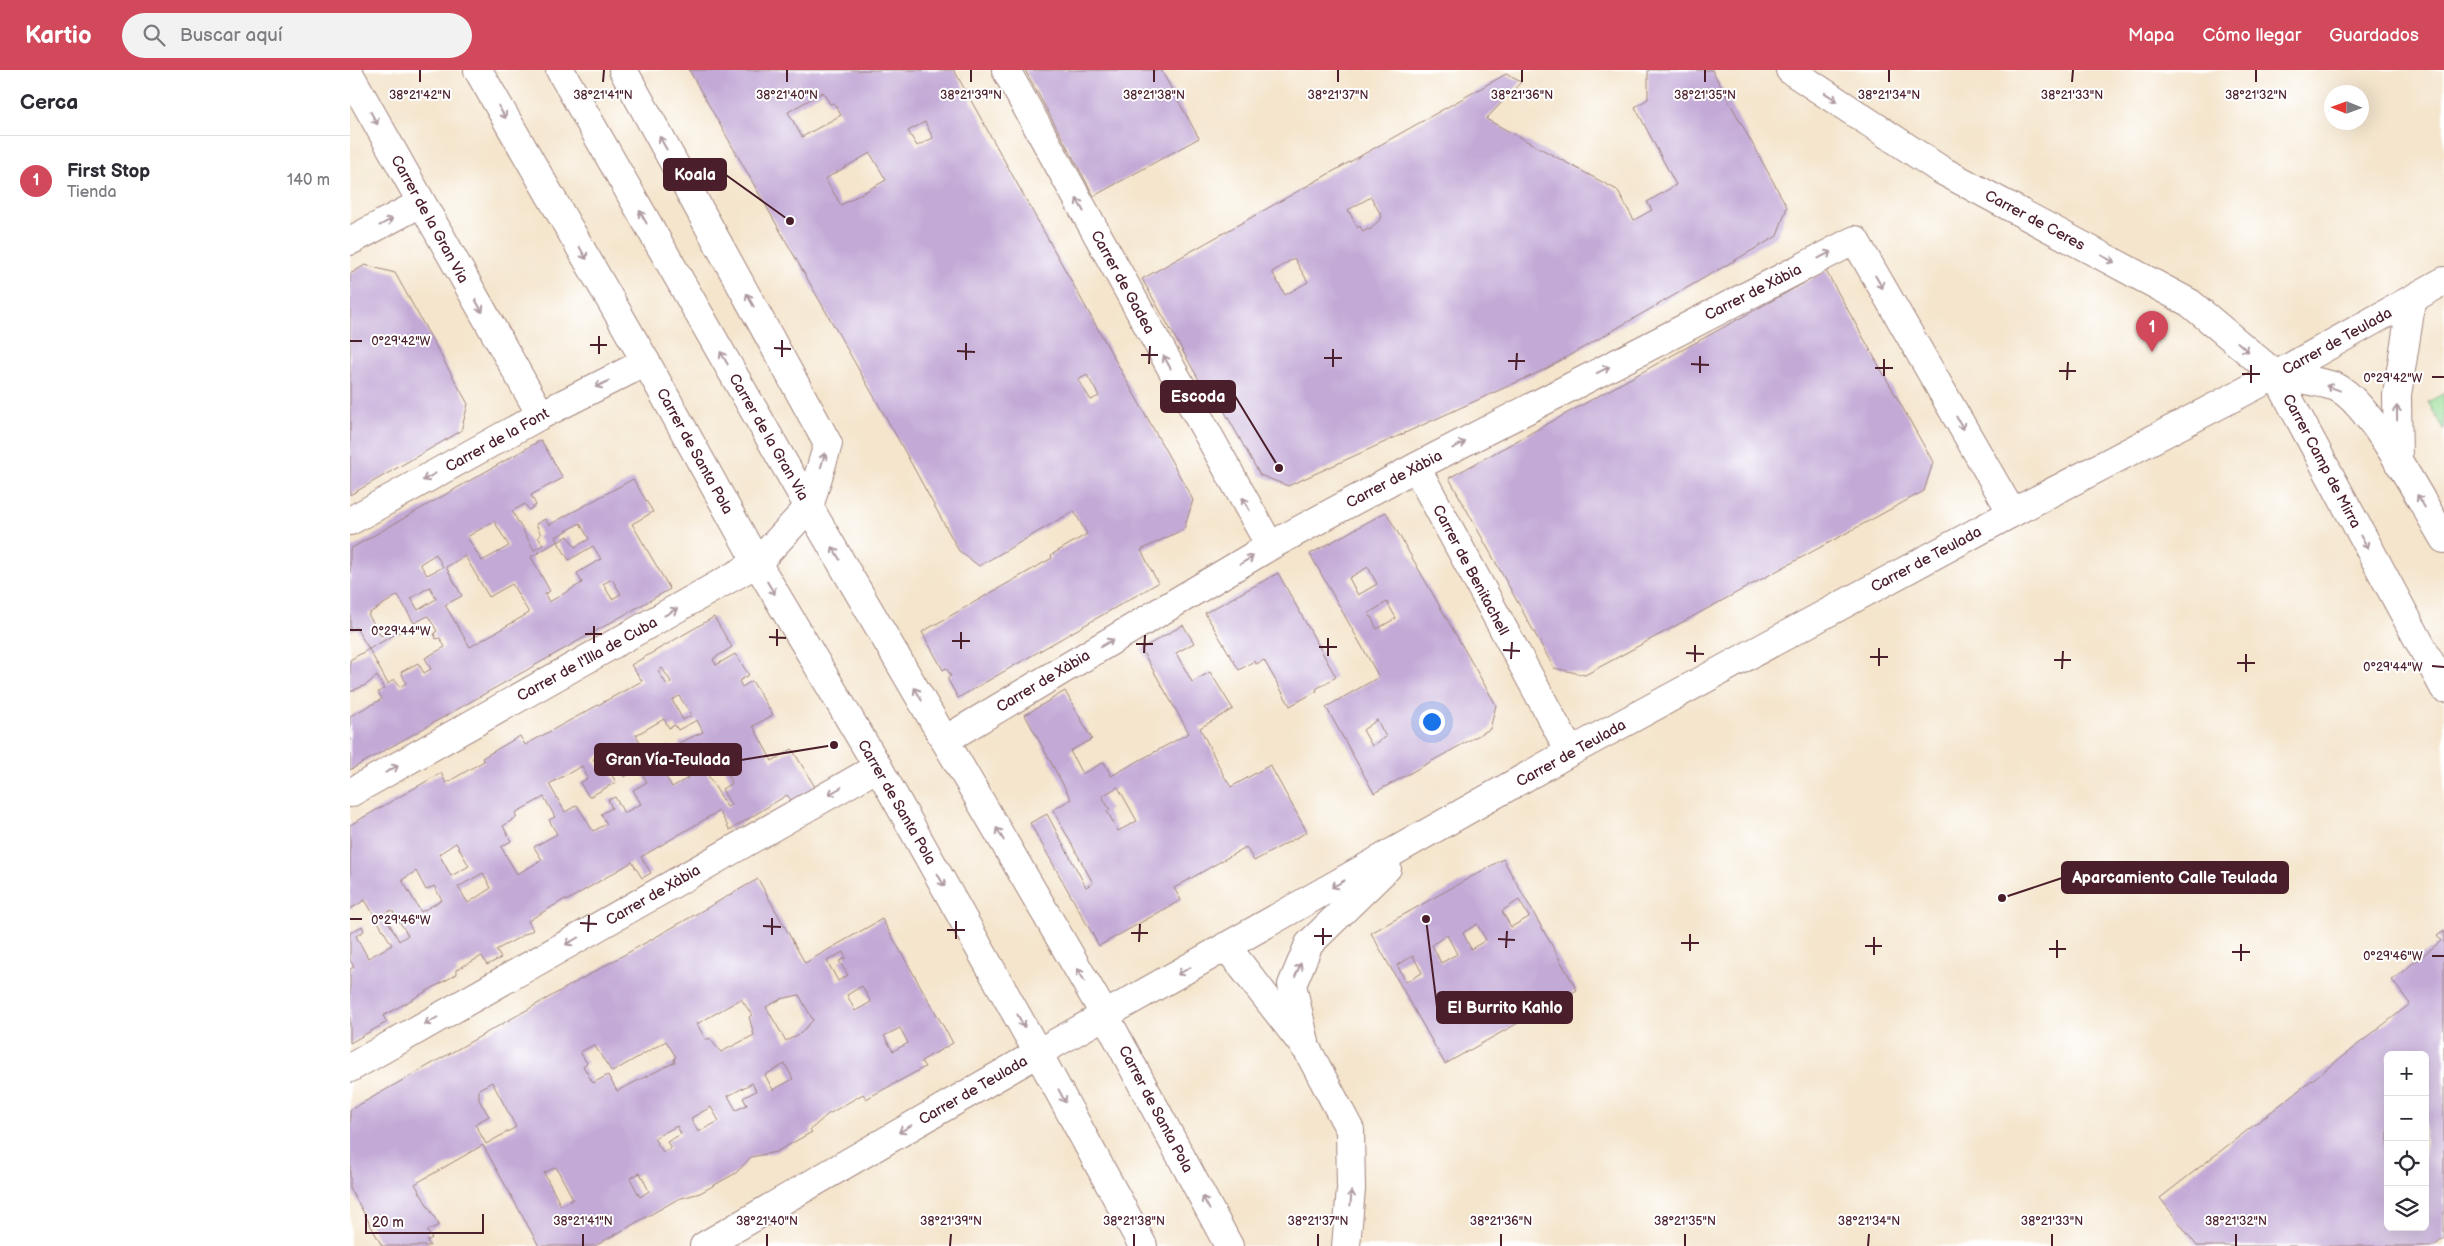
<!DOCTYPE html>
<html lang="es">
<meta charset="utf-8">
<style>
body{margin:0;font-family:"Balsamiq Sans",sans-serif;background:#f2f2f3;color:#2b2b33}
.controls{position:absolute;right:15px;bottom:15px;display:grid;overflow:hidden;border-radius:8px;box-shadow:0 5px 20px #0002}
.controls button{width:45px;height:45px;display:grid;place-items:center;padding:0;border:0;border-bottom:1px solid #e1e1e2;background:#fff;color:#2b2b33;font:25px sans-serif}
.compass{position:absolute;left:1974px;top:15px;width:45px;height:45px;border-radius:50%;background:#fff;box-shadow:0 5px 20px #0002;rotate:271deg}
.scale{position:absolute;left:15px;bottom:12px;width:119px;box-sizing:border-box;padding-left:5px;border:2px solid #4a1f2b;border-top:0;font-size:14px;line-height:18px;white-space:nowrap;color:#4a1f2b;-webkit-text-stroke:4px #fff;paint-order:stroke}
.you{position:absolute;left:1081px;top:651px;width:18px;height:18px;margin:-12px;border:4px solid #fff;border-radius:50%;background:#1a73e8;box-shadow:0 0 0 8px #1a73e833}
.badge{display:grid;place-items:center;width:32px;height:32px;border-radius:50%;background:#d1495b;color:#fff;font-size:16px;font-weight:700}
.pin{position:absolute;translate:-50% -41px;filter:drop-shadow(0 1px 2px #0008)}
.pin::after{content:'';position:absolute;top:26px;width:18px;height:15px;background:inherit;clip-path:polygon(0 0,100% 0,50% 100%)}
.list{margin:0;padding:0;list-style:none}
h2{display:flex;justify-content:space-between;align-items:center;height:65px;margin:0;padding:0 20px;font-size:21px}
h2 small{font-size:16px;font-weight:400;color:#7c7c81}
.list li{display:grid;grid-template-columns:32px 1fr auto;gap:15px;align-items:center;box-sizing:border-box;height:90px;padding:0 20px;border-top:1px solid #e1e1e2}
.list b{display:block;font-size:19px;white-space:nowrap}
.list p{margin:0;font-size:16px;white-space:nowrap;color:#7c7c81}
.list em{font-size:16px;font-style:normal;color:#7c7c81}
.icon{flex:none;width:28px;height:28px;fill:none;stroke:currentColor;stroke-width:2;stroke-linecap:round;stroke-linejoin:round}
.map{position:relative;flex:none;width:2094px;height:1176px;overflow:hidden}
header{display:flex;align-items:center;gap:30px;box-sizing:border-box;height:70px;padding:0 25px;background:#d1495b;color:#fff}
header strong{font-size:24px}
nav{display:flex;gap:28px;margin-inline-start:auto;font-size:18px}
.search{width:350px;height:45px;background:#f2f2f3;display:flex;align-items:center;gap:12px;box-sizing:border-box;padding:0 18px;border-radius:28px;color:#7c7c81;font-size:19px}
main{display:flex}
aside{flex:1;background:#fff}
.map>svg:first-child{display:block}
.grass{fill:#94db95;stroke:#6f7d60}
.building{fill:#c2a9d6;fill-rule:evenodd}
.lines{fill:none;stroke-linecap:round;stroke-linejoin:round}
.street-casing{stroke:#9f827c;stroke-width:30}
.secondary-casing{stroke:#9f827c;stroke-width:30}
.primary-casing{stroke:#9f827c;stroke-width:30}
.street{stroke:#fff;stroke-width:28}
.secondary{stroke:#fff;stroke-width:28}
.primary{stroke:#fff;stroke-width:28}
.oneway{stroke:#ae9aa0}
.ticks{fill:none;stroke:#4a1f2b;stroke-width:2}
.labels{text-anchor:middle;stroke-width:4;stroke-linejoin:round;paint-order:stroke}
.street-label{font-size:15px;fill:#4a1f2b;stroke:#fff}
.ticks-label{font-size:12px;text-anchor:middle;fill:#4a1f2b;stroke:#fff;stroke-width:4;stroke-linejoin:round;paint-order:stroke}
.leader{fill:none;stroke:#4a1f2b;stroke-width:2}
.callout-dot{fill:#4a1f2b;stroke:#fff;stroke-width:2}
.callout{fill:#4a1f2b;stroke:#4a1f2b;stroke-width:2}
.callout-label{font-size:16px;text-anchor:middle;font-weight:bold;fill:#fff}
</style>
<header>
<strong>Kartio</strong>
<div class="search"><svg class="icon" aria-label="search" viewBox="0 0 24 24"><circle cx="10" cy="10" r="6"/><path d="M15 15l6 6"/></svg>Buscar aquí</div>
<nav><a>Mapa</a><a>Cómo llegar</a><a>Guardados</a></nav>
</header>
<main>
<aside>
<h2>Cerca<small></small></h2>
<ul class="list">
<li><span class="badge">1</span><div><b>First Stop</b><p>Tienda</p></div><em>140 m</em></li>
</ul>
</aside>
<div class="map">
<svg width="2094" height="1176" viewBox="0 0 2094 1176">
<rect width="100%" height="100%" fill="#fff"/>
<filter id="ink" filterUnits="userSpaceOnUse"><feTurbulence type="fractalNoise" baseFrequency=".02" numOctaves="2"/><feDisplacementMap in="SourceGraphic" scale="10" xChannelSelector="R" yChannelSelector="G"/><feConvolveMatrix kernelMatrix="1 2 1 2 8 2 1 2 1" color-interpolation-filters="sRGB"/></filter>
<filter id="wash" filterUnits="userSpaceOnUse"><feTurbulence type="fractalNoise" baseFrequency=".0096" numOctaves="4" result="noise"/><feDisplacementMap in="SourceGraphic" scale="20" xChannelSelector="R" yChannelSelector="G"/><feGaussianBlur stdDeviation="1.12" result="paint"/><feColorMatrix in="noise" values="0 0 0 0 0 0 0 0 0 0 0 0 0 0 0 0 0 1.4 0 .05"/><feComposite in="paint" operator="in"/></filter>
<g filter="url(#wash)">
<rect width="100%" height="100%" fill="#f4e5cc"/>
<!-- grass -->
<path class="grass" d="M2094,323V361L2078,332Z"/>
<g id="blocks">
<!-- building -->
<path class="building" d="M339,0H604L843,430L834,459L791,480L808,513L608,628L597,608L601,606L596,598L593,600L572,562L702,488L701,485L737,464L724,441L629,496L609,481L548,369ZM473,22L480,34L484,33L491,45L452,67L438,42ZM575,52L583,68L567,76L558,61ZM520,83L536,110L491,135L475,109ZM737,305L749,326L741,330L728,310Z
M675,0H811L849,68L744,126Z
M1298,0H1362L1437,137L1427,166L1196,299L938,416L910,405L871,335L866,340L792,209L1156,4L1171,12L1136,49L1267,120L1284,150L1302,140L1297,132L1326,115L1285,37L1298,29ZM1021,127L1032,147L1020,160L1018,159L1013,162L1010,156L1008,158L998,140ZM944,188L958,212L935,225L922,202Z
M15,195L45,203L118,334L111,361L0,425V204Z
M1476,201L1583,392L1574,421L1235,605L1204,598L1099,408Z
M191,370L213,408L181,425L186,435L179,440L175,434L162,441L184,480L193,475L188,467L191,465L186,454L195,449L199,455L283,409L303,442L282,454L320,519L0,700V646L32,629L28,622L34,619L27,606L16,615L0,622V590L19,579L38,614L44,609L50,617L56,613L51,602L68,593L74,603L81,599L75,588L95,577L90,568L86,569L84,563L87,561L78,546L64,553L48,525L18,544L31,566L47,557L51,561L19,579L6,558L0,561V479ZM144,451L159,476L132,491L117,467ZM230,453L239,469L225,477L218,466L208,472L219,490L243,476L251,489L227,503L232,513L199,532L195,524L200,521L181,487L208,471L206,467ZM86,484L93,497L77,505L70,494ZM115,486L139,527L162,514L179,543L120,577L95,535L112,526L96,497ZM262,509L271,524L262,529L253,514ZM80,517L86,529L68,540L61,528Z
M1036,442L1146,635L1140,659L1024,723L976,637L1029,607L960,484ZM1018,497L1027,514L1008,525L999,508ZM1037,532L1046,548L1027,559L1019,543ZM1027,650L1036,667L1022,676L1013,660Z
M928,503L986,607L966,619L967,621L940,636L914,590L906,594L904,591L889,600L855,543Z
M364,547L382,577L363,589L366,595L385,584L399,605L389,611L392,617L402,611L423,645L403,656L422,691L442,679L465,717L442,731L437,725L380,760L369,741L291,787L301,803L292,808L282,792L216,831L215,829L178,851L183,860L146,880L151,888L137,895L132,886L106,900L107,904L33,946L37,952L0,973V899L4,897L0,890V863L12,856L14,861L6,866L18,888L42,875L15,830L0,839V755L91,703L96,713L134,691L132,688L170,666L175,675L292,611L281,595ZM312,598L321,612L317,615L308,601ZM329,626L342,645L333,650L322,630ZM314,649L319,658L325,655L328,660L347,650L353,662L329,673L330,676L322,680L319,676L305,685L302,679L296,682L286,665ZM258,680L274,707L290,700L297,712L283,720L291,734L274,743L265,727L258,730L262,738L251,744L257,754L243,761L227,735L215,742L199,714L232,696L238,708L230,713L239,727L252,720L266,712L255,694L249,699L243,689ZM322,680L338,708L322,717L306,690ZM371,692L382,713L372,719L381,735L377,737L355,700ZM194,727L205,747L199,750L207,764L184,777L192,790L167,804L151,777L161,771L153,756L167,747L165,743ZM106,773L119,796L101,806L89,784ZM66,801L76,820L84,816L92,830L71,842L52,810ZM133,803L141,818L118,833L108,817ZM42,840L58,865L49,871L34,844Z
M833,555L844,573L826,583L842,612L860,602L883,639L850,658L874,706L881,717L920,695L957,762L904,791L896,777L824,818L831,830L749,876L680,753L697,744L736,817L743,813L703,740L721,729L675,645L715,621L742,669L720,681L732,704L754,692L761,706L839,663L791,579ZM768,717L787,751L768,761L757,741L760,740L752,726Z
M1153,789L1227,920L1095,994L1021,863ZM1169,830L1179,847L1161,857L1152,841ZM1127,854L1136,870L1121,879L1113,863ZM1097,865L1107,884L1091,893L1082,875ZM1063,886L1072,903L1056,912L1047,895Z
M408,809L455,893L532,849L603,973L571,991L575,997L516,1029L513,1024L477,1045L460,1060L462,1062L426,1082L401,1087L386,1103L350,1123L328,1129L245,1176H189L133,1075L65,1114L89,1155L77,1161L82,1168L77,1171L80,1176H32L0,1118V1040ZM493,882L496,888L489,891L498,905L488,911L477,891ZM512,916L521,932L505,941L497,925ZM449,925L463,950L451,963L436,971L416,937L431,929ZM391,929L402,945L399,947L404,965L371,982L359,968L356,970L347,954ZM550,958L558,973L543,981L534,966ZM316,971L326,987L324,989L325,992L267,1021L258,1005L243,1013L233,996L237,993L230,982L244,975L262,1002ZM435,994L443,1009L423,1020L415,1005ZM142,1012L166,1057L136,1074L125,1054L139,1046L129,1030V1019ZM402,1013L406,1021L393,1028L397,1035L386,1040L378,1026ZM361,1037L369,1051L348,1062L341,1048ZM327,1056L331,1064L317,1072L321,1078L313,1082L304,1068ZM206,1097L223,1129L211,1136L194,1103ZM290,1103L299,1121L290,1127L280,1108Z
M2094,861V1168L2084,1176H1847L1810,1128L2060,934L2042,910L2091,871L2087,866ZM2038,985H2075V1157H2038Z"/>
</g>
</g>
<g filter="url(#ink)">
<use href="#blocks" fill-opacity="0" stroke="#9f827c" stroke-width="1"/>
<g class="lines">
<defs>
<path id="street" d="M656,0L920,476
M0,5L191,345
M0,171L71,133
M1066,397L1220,682
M0,451L191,345L296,292
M595,670L920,476L1066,397L1505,170L1662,443
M0,723L407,493L459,437L478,374L273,0
M0,998L528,697"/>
<path id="secondary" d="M1440,0L1591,100L1840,233L1926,305L2094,618
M1926,305C1944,309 1970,311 1986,317C2020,332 2073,434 2094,469
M2048,392L2047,325L2062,229
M876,876L958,981L1000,1060L1001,1119L996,1176
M955,972L942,915L959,874L1037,798
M688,983L1220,682L1662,443L1926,305L2094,211"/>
<path id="primary" d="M128,0L296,292L407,493L528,697L688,983L793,1176
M210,0L459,437L756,947L879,1176
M354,1176L688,983"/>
</defs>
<!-- street casing -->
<use href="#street" class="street-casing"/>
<!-- secondary casing -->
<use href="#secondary" class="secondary-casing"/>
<!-- primary casing -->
<use href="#primary" class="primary-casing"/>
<!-- street -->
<use href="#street" class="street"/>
<!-- secondary -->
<use href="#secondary" class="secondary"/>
<!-- primary -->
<use href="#primary" class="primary"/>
</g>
<!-- one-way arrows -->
<defs><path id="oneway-shaft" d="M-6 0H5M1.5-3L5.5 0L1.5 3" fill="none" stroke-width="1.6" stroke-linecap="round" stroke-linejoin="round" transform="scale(1.25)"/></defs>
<g class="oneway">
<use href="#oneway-shaft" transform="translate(1481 27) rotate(33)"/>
<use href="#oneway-shaft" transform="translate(152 42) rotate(60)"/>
<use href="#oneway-shaft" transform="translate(24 48) rotate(61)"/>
<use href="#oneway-shaft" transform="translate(313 73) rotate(-119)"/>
<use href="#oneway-shaft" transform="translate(730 135) rotate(-119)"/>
<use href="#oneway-shaft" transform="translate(293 147) rotate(-119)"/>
<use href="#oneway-shaft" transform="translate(36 152) rotate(-28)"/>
<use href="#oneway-shaft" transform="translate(233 183) rotate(60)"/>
<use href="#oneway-shaft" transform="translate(1475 185) rotate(-27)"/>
<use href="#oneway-shaft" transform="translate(1758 189) rotate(28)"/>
<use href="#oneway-shaft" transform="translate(1529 212) rotate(60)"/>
<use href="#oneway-shaft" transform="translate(400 230) rotate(-119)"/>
<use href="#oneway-shaft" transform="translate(129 236) rotate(61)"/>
<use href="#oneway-shaft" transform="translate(1893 277) rotate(41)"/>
<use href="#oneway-shaft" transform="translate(374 288) rotate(-120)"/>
<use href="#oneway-shaft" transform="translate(817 292) rotate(-119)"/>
<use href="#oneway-shaft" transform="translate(1253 300) rotate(-27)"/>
<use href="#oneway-shaft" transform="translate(252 314) rotate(153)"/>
<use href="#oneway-shaft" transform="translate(1983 318) rotate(-160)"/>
<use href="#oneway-shaft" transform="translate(2047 343) rotate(-91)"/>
<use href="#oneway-shaft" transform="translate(1610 353) rotate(60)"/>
<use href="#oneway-shaft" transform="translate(1109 375) rotate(-27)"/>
<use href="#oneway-shaft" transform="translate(473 390) rotate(-73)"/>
<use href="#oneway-shaft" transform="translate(79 407) rotate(151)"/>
<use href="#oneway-shaft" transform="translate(2071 431) rotate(-121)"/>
<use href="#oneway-shaft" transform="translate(896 434) rotate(-119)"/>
<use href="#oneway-shaft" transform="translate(2014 472) rotate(61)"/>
<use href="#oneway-shaft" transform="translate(486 483) rotate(-120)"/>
<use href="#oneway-shaft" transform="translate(897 490) rotate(-31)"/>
<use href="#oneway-shaft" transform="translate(421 518) rotate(59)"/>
<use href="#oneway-shaft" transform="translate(321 542) rotate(-29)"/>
<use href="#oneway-shaft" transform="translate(757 573) rotate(-31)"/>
<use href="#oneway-shaft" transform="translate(568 624) rotate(-120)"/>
<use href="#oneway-shaft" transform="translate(42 699) rotate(-29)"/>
<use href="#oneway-shaft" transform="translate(485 721) rotate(150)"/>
<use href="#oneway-shaft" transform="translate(650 764) rotate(-120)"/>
<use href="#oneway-shaft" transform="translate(591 810) rotate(61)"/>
<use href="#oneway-shaft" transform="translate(988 814) rotate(151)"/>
<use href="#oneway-shaft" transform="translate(222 871) rotate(150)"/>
<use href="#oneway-shaft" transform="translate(948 900) rotate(-67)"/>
<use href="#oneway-shaft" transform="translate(834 901) rotate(150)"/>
<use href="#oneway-shaft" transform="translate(731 905) rotate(-120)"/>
<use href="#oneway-shaft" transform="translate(81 951) rotate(150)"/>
<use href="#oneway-shaft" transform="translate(671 951) rotate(61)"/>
<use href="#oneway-shaft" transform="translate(712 1026) rotate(62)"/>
<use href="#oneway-shaft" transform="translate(555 1059) rotate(150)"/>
<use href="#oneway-shaft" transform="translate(1001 1128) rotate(-85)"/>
<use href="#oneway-shaft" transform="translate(856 1133) rotate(-118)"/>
</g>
</g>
<!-- ticks -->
<path class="ticks" d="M70,12V0M253,12L254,0M437,12V0M621,12V0M804,12V0M988,12V0M1172,12V0M1355,12V0M1539,12V0M1722,12L1723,0M1906,12V0M0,271H12M240,275H257M424,278L441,279M607,281L625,282M249,284V266M791,285H808M432,287V270M974,288H992M616,290V273M1158,291H1175M799,294L800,276M1341,294L1359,295M983,297V279M1525,298H1543M1166,300L1167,283M1709,301H1726M1350,303V286M1892,304H1910M1534,306V289M2082,307H2094M1717,310L1718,292M1901,313V295M0,560H12M235,564H252M419,567L436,568M602,571H620M244,573V556M786,574H803M427,576V559M969,577H987M611,579V562M1153,580L1170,581M794,583L795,565M1336,583L1354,584M978,586V568M1520,587H1538M1161,589L1162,572M1704,590H1721M1345,592V575M1887,593H1905M1529,596V578M2082,596L2094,597M1712,599L1713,581M1896,602V584M0,849H12M230,853L247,854M413,856L431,857M597,860H615M238,862L239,845M781,863H798M422,865V848M964,866H982M606,869V851M1148,869L1165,870M789,872L790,854M1331,873H1349M973,875V858M1515,876H1532M1156,878L1157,861M1699,879H1716M1340,881V864M1882,882H1900M1524,885V867M2082,886H2094M1707,888V870M1891,891V874M233,1176V1164M417,1176V1164M600,1176L601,1164M784,1176V1164M968,1176V1164M1151,1176V1164M1335,1176V1164M1518,1176L1519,1164M1702,1176V1164M1886,1176V1164"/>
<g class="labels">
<!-- street labels -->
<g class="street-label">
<text transform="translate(80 149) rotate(61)" y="5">Carrer de la Gran Via</text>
<text transform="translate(1685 150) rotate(28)" y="5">Carrer de Ceres</text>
<text transform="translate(773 212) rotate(61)" y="5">Carrer de Gadea</text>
<text transform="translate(1403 222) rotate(-27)" y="5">Carrer de Xàbia</text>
<text transform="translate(1987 271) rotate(-29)" y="5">Carrer de Teulada</text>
<text transform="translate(419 367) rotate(60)" y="5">Carrer de la Gran Via</text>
<text transform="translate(147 370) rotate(-29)" y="5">Carrer de la Font</text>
<text transform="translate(345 381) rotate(61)" y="5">Carrer de Santa Pola</text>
<text transform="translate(1972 391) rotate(62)" y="5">Carrer Camp de Mirra</text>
<text transform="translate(1044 409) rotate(-28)" y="5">Carrer de Xàbia</text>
<text transform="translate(1576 489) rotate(-28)" y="5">Carrer de Teulada</text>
<text transform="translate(1121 500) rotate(62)" y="5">Carrer de Benitachell</text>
<text transform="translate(237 589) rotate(-29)" y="5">Carrer de l'Illa de Cuba</text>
<text transform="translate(693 611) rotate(-31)" y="5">Carrer de Xàbia</text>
<text transform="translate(1221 683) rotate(-29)" y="5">Carrer de Teulada</text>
<text transform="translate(547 732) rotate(60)" y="5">Carrer de Santa Pola</text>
<text transform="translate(303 825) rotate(-30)" y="5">Carrer de Xàbia</text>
<text transform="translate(623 1020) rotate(-30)" y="5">Carrer de Teulada</text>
<text transform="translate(806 1039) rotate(62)" y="5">Carrer de Santa Pola</text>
</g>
</g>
<g class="ticks-label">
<text x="70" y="29">38°21'42"N</text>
<text x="253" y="29">38°21'41"N</text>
<text x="437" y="29">38°21'40"N</text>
<text x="621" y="29">38°21'39"N</text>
<text x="804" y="29">38°21'38"N</text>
<text x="988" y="29">38°21'37"N</text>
<text x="1172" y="29">38°21'36"N</text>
<text x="1355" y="29">38°21'35"N</text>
<text x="1539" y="29">38°21'34"N</text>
<text x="1722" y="29">38°21'33"N</text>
<text x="1906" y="29">38°21'32"N</text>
<text x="51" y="275">0°29'42"W</text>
<text x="2043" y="312">0°29'42"W</text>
<text x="51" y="565">0°29'44"W</text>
<text x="2043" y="601">0°29'44"W</text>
<text x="51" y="854">0°29'46"W</text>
<text x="2043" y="890">0°29'46"W</text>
<text x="233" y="1155">38°21'41"N</text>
<text x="417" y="1155">38°21'40"N</text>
<text x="601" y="1155">38°21'39"N</text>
<text x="784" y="1155">38°21'38"N</text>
<text x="968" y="1155">38°21'37"N</text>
<text x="1151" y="1155">38°21'36"N</text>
<text x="1335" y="1155">38°21'35"N</text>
<text x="1519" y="1155">38°21'34"N</text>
<text x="1702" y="1155">38°21'33"N</text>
<text x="1886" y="1155">38°21'32"N</text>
</g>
<!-- callouts -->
<path class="leader" d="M440 151L376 105M929 398L885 326M484 675L391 690M1652 828L1712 808M1076 849L1087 937"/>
<g class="callout-dot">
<circle cx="440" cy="151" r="5"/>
<circle cx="929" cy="398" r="5"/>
<circle cx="484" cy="675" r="5"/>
<circle cx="1652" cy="828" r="5"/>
<circle cx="1076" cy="849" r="5"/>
</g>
<g class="callout">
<rect x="314" y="89" width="62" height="31" rx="5"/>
<rect x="811" y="311" width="74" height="31" rx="5"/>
<rect x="245" y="674" width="146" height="31" rx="5"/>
<rect x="1712" y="792" width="226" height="31" rx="5"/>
<rect x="1087" y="922" width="135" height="31" rx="5"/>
</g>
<g class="callout-label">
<text x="345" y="110">Koala</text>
<text x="848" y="332">Escoda</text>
<text x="318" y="695">Gran Vía-Teulada</text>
<text x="1825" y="813">Aparcamiento Calle Teulada</text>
<text x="1155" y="943">El Burrito Kahlo</text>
</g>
</svg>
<div class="controls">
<button>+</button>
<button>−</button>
<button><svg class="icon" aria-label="locate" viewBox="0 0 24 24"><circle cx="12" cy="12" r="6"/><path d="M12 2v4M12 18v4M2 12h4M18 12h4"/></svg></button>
<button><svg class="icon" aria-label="layers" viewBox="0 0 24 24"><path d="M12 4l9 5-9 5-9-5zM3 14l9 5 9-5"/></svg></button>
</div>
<svg class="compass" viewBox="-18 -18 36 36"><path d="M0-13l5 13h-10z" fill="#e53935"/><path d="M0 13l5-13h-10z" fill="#7c7c81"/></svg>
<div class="scale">20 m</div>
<div class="you"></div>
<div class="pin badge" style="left:1802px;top:282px">1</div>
</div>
</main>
